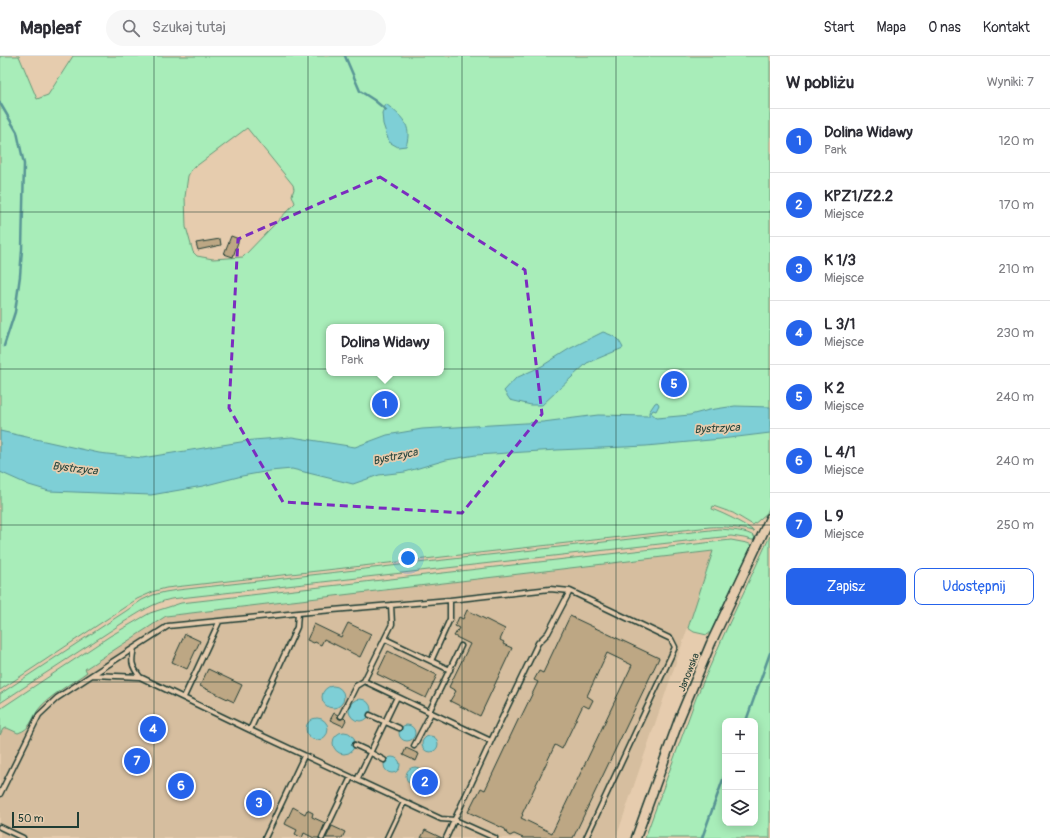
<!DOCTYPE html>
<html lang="pl">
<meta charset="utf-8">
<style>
body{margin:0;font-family:Pangolin,sans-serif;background:#f7f7f7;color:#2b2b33}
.controls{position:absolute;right:12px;bottom:12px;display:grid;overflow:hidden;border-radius:8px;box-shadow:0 2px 10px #0003}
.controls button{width:36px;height:36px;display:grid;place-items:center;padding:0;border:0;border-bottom:1px solid #e1e1e2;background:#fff;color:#2b2b33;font:20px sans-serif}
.scale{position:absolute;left:12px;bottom:10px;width:67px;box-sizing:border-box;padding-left:4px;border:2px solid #1f3d34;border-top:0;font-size:11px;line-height:14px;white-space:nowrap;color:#1f3d34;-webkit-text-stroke:3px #e6ccae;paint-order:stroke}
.you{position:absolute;left:408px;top:502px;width:14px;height:14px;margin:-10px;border:3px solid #fff;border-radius:50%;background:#1a73e8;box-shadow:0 0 0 6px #1a73e833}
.badge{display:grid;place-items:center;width:26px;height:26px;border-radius:50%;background:#2563eb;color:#fff;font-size:13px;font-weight:700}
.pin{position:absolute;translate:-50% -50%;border:2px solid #fff;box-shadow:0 1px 4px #0006}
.popup{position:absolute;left:326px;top:268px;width:118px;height:52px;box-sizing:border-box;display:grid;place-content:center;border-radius:8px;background:#fff;filter:drop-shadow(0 1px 3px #0005);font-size:13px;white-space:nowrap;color:#7c7c81}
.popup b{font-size:15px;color:#2b2b33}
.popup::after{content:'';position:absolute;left:50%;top:100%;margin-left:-8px;border:8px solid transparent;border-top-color:#fff}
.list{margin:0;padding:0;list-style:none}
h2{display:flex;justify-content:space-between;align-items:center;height:52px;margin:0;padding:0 16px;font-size:17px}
h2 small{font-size:13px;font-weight:400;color:#7c7c81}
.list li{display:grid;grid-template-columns:26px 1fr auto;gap:12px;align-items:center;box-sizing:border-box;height:64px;padding:0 16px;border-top:1px solid #e1e1e2}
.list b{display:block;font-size:15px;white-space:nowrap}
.list p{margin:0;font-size:13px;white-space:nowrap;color:#7c7c81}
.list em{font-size:13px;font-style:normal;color:#7c7c81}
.actions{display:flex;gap:8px;padding:12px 16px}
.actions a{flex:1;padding:9px 0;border:1px solid #2563eb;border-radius:8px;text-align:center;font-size:14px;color:#2563eb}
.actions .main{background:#2563eb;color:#fff}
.icon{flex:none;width:22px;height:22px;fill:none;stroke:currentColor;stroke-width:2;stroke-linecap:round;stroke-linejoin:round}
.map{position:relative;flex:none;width:770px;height:782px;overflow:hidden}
header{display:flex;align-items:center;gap:24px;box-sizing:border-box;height:56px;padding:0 20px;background:#fff;border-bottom:1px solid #e1e1e2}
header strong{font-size:19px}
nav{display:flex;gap:22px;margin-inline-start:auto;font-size:14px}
.search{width:280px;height:36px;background:#f7f7f7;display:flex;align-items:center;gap:10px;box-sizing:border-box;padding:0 14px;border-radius:22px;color:#7c7c81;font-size:15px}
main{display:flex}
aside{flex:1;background:#fff}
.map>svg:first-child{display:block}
.built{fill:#d6be9f}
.green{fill:#a8edb9;stroke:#649576;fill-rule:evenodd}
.water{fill:#7ecfd6;stroke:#589595}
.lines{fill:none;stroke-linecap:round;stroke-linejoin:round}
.stream{stroke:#589595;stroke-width:2.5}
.building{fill:#bda784;stroke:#1f3d34;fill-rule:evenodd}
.service-casing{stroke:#1f3d34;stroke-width:7}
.minor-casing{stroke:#1f3d34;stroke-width:11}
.service{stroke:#e6ccae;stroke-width:4}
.minor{stroke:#e6ccae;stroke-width:8}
.marked{fill:none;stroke:#7b2cbf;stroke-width:3;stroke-dasharray:8 5;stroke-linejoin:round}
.grid{fill:none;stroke:#1f3d34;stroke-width:1;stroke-opacity:0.55}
.labels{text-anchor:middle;stroke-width:3.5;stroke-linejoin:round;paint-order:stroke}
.street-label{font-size:10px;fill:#1f3d34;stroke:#e6ccae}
.water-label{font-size:11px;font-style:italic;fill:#24443c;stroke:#e6ccae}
</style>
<header>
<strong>Mapleaf</strong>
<div class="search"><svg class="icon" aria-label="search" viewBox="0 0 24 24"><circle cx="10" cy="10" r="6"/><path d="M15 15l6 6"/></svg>Szukaj tutaj</div>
<nav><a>Start</a><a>Mapa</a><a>O nas</a><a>Kontakt</a></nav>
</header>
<main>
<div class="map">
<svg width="770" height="782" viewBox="0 0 770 782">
<rect width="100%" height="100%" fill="#e6ccae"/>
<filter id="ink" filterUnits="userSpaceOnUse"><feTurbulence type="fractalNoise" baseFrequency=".025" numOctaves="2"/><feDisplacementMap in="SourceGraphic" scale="8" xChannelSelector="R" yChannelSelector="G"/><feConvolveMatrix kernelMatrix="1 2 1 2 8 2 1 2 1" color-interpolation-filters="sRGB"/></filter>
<g filter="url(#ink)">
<!-- built -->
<path class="built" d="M714,495L616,782H0V669L166,560Z"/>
<!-- green -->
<path class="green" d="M0,0H19L37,43L48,39L73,0H770V449L767,457L753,469L733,457L713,450L712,453C727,459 741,466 754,475C739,472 725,470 710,471L166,532L155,535L137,543L0,634ZM247,72L293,129L294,133L292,139L295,147L243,201L213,203L197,200L193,196L186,171L185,141L188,120L191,114ZM329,271H441V317H329Z
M719,473C730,474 746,474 755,481L754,484H752L744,482L731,480L171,543C153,547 139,557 124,566L0,647V638L126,555L142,544L153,539L165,536L178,534Z
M770,480V782H645L696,642L726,574ZM725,665H755V767H725Z
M731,484L747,487L752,489L710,577L707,579L694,576L688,572L713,495L166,560L85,613L87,616C74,626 47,641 38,654C31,664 31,673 18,677L7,672L3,673L0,679V653L110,580L150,557L181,547Z"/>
<!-- water -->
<path class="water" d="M386,48C401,60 413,69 406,90L398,91L389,86L383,68L382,57Z
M603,276C614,280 618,281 623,292L587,307L542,349H531L510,344L504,335L516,322L542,310L569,293Z
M657,346L658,347L659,349L656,355L653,354L651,357L657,362L690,359L709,354L735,350L770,351V377L721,383L646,390L557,394L476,399L446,404L405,416L379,419L353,428L292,413L270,415L242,420L203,430L151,439L49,435L29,429L0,416V375L49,386L99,397L142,402L253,384L292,381L355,391L387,379L422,373L543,366L598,359L649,360V356L655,347Z
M322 641a11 11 0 1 1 22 0a11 11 0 1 1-22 0Z
M349 654a11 11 0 1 1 22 0a11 11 0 1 1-22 0Z
M306 673a11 11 0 1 1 22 0a11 11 0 1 1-22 0Z
M399 677a8 8 0 1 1 16 0a8 8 0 1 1-16 0Z
M333 687a11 11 0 1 1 22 0a11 11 0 1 1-22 0Z
M422 688a8 8 0 1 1 16 0a8 8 0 1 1-16 0Z
M384 709a8 8 0 1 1 16 0a8 8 0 1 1-16 0Z
M406 720a9 9 0 1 1 18 0a9 9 0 1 1-18 0Z"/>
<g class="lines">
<!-- stream -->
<path class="stream" d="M345,0L360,35L374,44L386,54
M0,47L17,76L24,108L22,193L20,220L15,256L4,290
M746,665L770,597
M702,782L725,718"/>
</g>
<!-- building -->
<path class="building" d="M231,180L239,183L233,201L224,198Z
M220,183L221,189L198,194L196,187Z
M467,554L505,573L500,584L504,586L503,588L512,592L480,660L450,645L456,635L449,631L470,588L454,580L459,572L455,570L459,561L463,563Z
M570,560L659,602L573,782H523L514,778L510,780L507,778L505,773L468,756L476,740H477L481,732L485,734L519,662L520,663L538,626L534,624L539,615L543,617ZM607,597L632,609L552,777L521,762L523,759L522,758L555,689L562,693L583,649L589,652L593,644L587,640Z
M348,567L371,578L360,601L324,583L321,589L315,586L314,587L307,584L314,568L341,581Z
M185,578L200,585L187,613L172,606Z
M388,595L437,619L426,642L377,618Z
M208,613L242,629L234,646L200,630Z
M334,657L338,659V662L340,663L344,662L346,664L343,670L330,664Z
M406,692L419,698L416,705L403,699Z
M264,734L271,736L260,761L253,759Z
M293,751L305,758L307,754L313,757L312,761L325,767L319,782H314L304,777L302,782L295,778L297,774L285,768Z
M332,770L345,776L342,782H326Z
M425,774L442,782H421Z"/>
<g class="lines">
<defs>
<path id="service" d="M391,549L392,568L364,625L491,685L446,782
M385,583L450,614
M134,592C131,606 131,609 140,621
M431,605L450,563V544
M92,619L140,621L250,674L441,763L455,764L495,782
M184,641L219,566
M429,656L461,590
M370,659L399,672
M341,660L356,630L364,625
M250,674L297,571L298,557
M491,685L538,587L548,577L570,535
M355,689L370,696
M414,690L431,657
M371,697L384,704
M357,724L397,641
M0,738L39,659L57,642L92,619L168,570L298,557L450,544L550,533L570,535L671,583L675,591L671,600L586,782
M0,771L23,782
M265,782L304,700
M322,782L351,721
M387,782L404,746"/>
<path id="minor" d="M636,782L680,661L711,587L770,462"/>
</defs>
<!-- service casing -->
<use href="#service" class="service-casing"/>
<!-- minor casing -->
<use href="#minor" class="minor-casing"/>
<!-- service -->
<use href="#service" class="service"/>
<!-- minor -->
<use href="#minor" class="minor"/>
</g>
</g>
<!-- marked area -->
<path class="marked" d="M380,121L525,214L542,358L462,457L283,446L229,352L238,183Z"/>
<!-- grid -->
<path class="grid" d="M154,0V782M308,0V782M462,0V782M616,0V782M0,156H770M0,313H770M0,469H770M0,626H770"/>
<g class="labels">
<!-- street labels -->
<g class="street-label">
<text transform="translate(688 616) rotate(-68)" y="4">Janowska</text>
</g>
<!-- water labels -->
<g class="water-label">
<text transform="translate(717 372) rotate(-3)" y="4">Bystrzyca</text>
<text transform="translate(395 400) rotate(-12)" y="4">Bystrzyca</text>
<text transform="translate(75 412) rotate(7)" y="4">Bystrzyca</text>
</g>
</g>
</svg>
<div class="controls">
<button>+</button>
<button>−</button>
<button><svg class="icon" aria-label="layers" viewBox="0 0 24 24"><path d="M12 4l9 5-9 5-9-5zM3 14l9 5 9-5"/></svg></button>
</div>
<div class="scale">50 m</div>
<div class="you"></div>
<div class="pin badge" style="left:385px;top:348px">1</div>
<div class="popup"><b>Dolina Widawy</b>Park</div>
<div class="pin badge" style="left:425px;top:726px">2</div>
<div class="pin badge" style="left:259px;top:747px">3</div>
<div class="pin badge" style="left:153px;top:673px">4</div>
<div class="pin badge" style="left:674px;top:328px">5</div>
<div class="pin badge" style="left:181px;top:730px">6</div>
<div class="pin badge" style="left:137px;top:705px">7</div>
</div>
<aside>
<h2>W pobliżu<small>Wyniki: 7</small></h2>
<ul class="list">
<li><span class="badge">1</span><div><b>Dolina Widawy</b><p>Park</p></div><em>120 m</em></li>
<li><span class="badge">2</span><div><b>KPZ1/Z2.2</b><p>Miejsce</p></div><em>170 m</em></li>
<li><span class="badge">3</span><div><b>K 1/3</b><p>Miejsce</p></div><em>210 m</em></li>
<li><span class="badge">4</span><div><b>L 3/1</b><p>Miejsce</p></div><em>230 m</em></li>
<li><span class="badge">5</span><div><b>K 2</b><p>Miejsce</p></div><em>240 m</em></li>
<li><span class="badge">6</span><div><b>L 4/1</b><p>Miejsce</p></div><em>240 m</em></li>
<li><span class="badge">7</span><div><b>L 9</b><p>Miejsce</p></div><em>250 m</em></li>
</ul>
<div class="actions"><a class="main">Zapisz</a><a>Udostępnij</a></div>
</aside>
</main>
